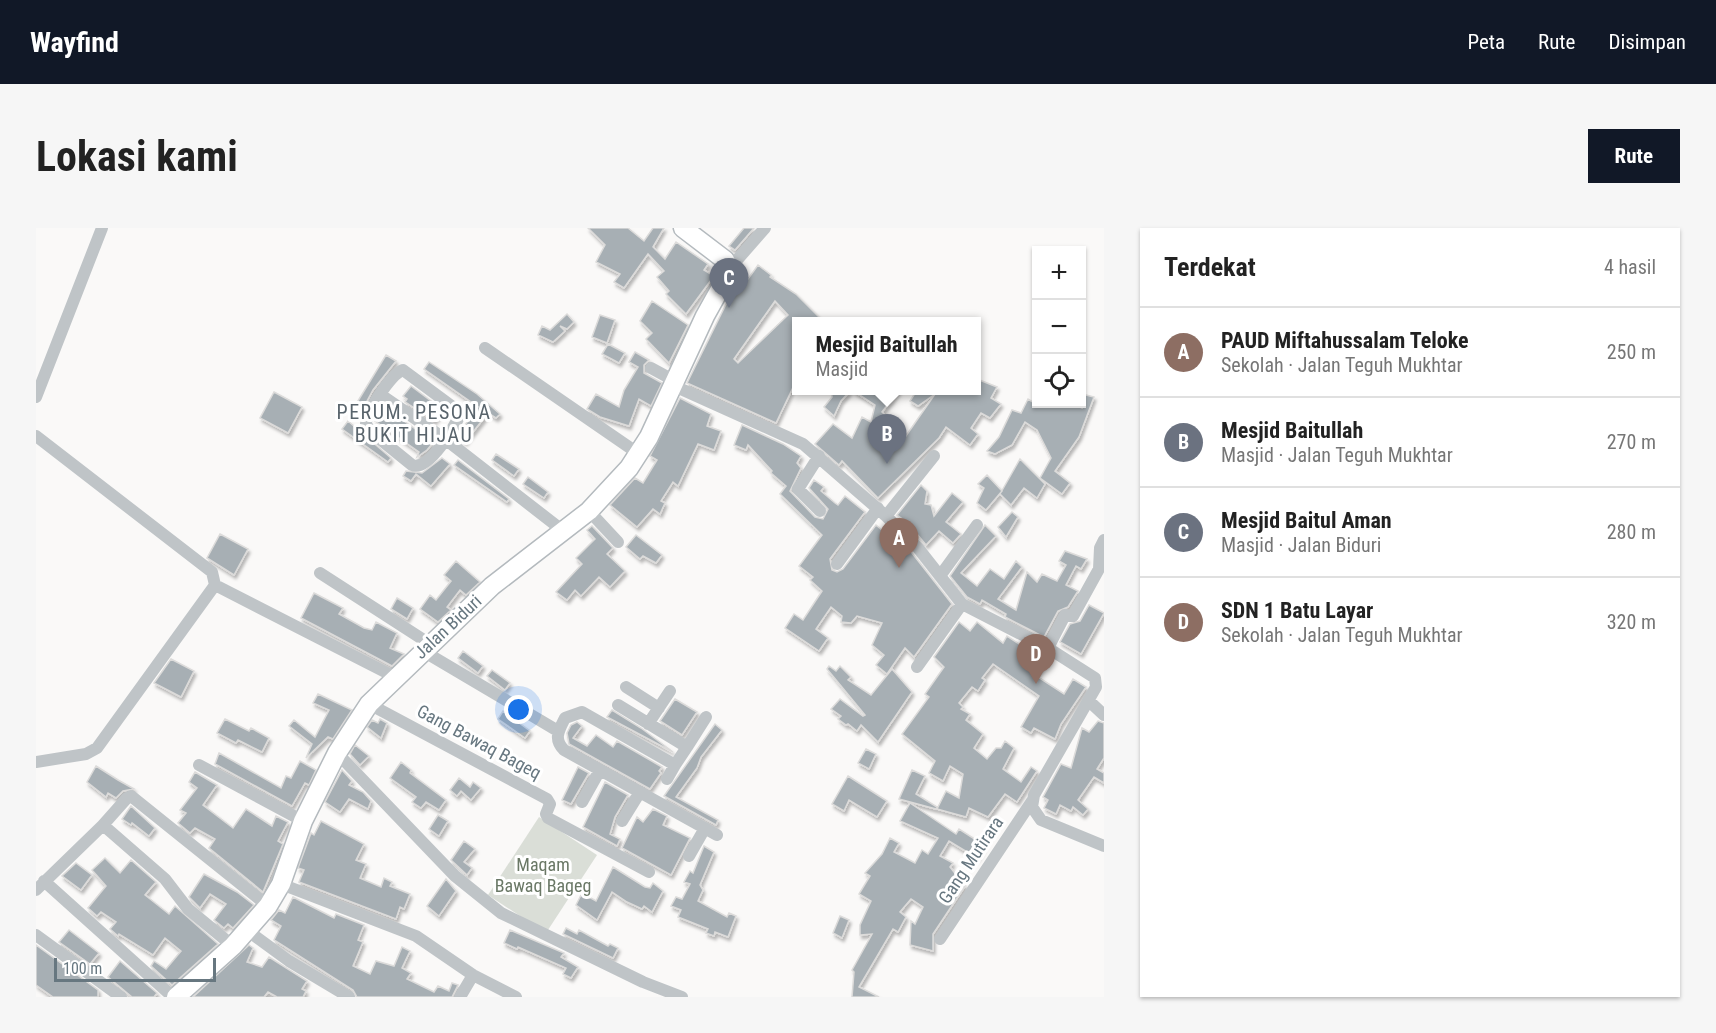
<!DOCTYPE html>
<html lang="id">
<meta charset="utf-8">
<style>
body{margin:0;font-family:"Roboto Condensed",sans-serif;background:#f6f6f6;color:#222}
.controls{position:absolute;right:18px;top:18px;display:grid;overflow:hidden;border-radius:0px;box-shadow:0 2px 4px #0004}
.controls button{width:54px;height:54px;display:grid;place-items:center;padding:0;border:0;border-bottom:2px solid #e0e0e0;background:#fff;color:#222;font:30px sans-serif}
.scale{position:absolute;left:18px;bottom:15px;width:162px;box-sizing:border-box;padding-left:6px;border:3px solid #677780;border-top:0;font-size:16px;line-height:21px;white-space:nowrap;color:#677780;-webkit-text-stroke:4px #fff;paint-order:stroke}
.you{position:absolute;left:483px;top:482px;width:21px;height:21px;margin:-15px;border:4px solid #fff;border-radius:50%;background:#1a73e8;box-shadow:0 0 0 9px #1a73e833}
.badge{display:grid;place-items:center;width:39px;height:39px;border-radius:50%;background:#111827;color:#fff;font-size:20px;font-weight:700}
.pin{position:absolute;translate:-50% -50px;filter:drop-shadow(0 2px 3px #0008)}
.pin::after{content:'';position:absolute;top:32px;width:21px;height:18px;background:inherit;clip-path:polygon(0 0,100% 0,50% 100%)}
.popup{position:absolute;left:756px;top:89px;width:189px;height:78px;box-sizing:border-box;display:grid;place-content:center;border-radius:0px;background:#fff;filter:drop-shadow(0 2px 4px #0005);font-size:20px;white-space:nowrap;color:#767676}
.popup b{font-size:22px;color:#222}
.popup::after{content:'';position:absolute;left:50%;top:100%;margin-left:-12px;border:12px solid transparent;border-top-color:#fff}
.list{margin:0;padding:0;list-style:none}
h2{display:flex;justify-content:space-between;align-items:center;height:78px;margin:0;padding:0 24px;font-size:26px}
h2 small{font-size:20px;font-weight:400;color:#767676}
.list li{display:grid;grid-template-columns:39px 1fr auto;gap:18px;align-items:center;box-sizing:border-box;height:90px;padding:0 24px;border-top:2px solid #e0e0e0}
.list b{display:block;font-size:22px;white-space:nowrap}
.list p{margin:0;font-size:20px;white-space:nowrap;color:#767676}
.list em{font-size:20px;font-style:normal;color:#767676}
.icon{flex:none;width:33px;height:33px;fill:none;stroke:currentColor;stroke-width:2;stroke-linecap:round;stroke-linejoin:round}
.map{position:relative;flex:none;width:1068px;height:769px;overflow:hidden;border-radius:0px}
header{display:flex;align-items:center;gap:36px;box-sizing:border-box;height:84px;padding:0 30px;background:#111827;color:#fff}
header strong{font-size:28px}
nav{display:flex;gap:33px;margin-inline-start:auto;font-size:21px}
.intro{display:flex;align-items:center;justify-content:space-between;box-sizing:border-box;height:144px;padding:0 36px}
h1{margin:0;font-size:42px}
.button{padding:15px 27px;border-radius:0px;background:#111827;color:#fff;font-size:21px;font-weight:700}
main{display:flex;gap:36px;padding:0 36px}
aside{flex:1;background:#fff;border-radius:0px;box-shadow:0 2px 4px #0004}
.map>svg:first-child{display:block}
.green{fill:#daded7}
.building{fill:#a7afb4;stroke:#dcdbda;stroke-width:1.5;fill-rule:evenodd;filter:url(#shadow)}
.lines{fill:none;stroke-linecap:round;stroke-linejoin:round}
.secondary-casing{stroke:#b4babe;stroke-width:21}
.street{stroke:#bfc4c7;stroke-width:12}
.secondary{stroke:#fff;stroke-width:18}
.labels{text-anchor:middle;stroke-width:6;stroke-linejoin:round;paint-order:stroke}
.street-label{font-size:18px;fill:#677780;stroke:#fff}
.park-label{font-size:18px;fill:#6a7866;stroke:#fff}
.neighbourhood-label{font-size:20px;letter-spacing:1.5px;fill:#59646c;stroke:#fff}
</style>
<header>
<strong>Wayfind</strong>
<nav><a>Peta</a><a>Rute</a><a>Disimpan</a></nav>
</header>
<div class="intro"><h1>Lokasi kami</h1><a class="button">Rute</a></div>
<main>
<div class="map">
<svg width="1068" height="769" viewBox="0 0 1068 769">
<defs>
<filter id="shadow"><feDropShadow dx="2" dy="3.5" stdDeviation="1.5" flood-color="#0004"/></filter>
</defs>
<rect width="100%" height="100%" fill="#faf9f8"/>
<!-- green -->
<path class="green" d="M503,589L561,627L510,705L452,667Z"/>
<!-- building -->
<path class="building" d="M552,0H592L608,13L617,0H628L617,19L629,31L640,14L672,36L668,42L678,48L650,86L630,66L633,63L621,49L628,43L612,26L588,60L578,54L584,46L560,34L569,17Z
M708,0H718L699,22L693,18Z
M722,37L735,47L734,49L760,66L787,93H761V151L740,195L651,155L705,46L712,51ZM739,73L752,87L702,135L698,131Z
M616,73L652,97L633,135L610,111L616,105L604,93Z
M531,86L538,94L531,101L524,98L529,103L517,114L502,107L506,98L514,102Z
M564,87L579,92L571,115L556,109Z
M572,116L589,125L583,135L566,126Z
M599,124L613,132L608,137V145L626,155L615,178L603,171L593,198L564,189L551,181L560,166L583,179L588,162L602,139L593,134Z
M350,127L360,133L337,162L324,186L317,181Z
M393,134L441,166L464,186L460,190L452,185L429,214L421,208L442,179L388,141Z
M941,151L961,159L955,170L965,176L954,190L945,185L935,200L942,206L934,217L910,199L903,210L842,270L806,233L803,237L779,216L797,196L816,210L826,189L835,194L839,177L816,162H863L846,184L849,187L836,213L846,219L855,205L865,215L899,166L882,178L874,173L881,162H941Z
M375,158L407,182L398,193L369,174L371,171L367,168Z
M795,162H815L805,173L798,188L788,179L796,169Z
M238,164L266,179L252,205L224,190Z
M1046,166L1058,169L1043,209L1019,243L1034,255L1026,266L1004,250L1015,230L1001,202L989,194L976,217L959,226L951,223L963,209L976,182L985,185L992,171L1000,176H1036L1046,180Z
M644,170L675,186L671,198L685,203L678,222L662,216L642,258L637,254L625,273L629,275L624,286L617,281L601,299L574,277L599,250L607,255L621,232L614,228Z
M346,178L391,209L396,216L391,222L381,229L383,224L339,193Z
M312,193L355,230L352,234L306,201Z
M706,197L747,216L765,228L761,235L765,240L754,263L779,289L787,291L792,281L773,260L778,252L788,259L785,263L799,275L802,277L809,268L829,284L794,331L796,342L801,344L807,341L840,297L846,302L849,299L876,325L916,376L878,429L869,420L851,446L840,437L848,427L836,417L846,395L821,388L815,395L805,394L806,388L795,379L780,401L792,410L783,423L749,400L758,386L767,392L786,363L774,352L777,349L763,338L786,307L744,266L750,258L735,245L736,243L712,217L710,222L698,217Z
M460,226L483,241L478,248L456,232Z
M406,230L414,236L395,258L380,246L375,253L367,248L370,243L386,245Z
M984,231L1009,256L1001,270L988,260L975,277L964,266Z
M422,232L473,271L471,274L418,237Z
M951,247L966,263L950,282L941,275L948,260L942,256Z
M492,249L512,264L508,270L487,256Z
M885,257L891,263L889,276L895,277L898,288L916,265L927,274L910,294L925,306L917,315L903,303L890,317L872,295L861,287Z
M976,284L982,289L970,309L962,299Z
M949,297L960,308L925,345L941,358L954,341L968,351L980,333L986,339L962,371L980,382L991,344L1001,354L1006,346L1021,353L1030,337L1023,333L1029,323L1051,331L1045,341L1040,338L1030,357L1042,363L1032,379L1022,383L1008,409L969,389L970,386L946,372L944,376L931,369L914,348Z
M556,298L577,320L571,326L589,343L574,359L563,349L545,368L539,362L531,372L520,364L546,336L540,330L559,311L551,302Z
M184,306L212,321L198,347L171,330Z
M600,307L626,327L620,335L607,328L604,331L590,319Z
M420,333L444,354L430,367L424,362L411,379L415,382L402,394L384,381L394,367L400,372L415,353L408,347Z
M278,365L307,380L303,386L328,400L336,402L340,394L361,405L354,420L368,426L356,438L265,390Z
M361,370L377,380L371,391L355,381Z
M1053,377L1068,385L1045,426L1024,414L1034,396L1044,393Z
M923,394L934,403L941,394L967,415L971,408L994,423L1008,434L999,447L1028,466L1037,451L1050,459L1025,496L1019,511L998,500L995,505L985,499L1003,468L957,436L946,450L949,452L942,463L936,459L923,475L927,479L925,481L934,486L930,492L947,506L938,520L951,531L960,520H965L969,513L978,520L967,541L985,554L995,539L1001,543L981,574L969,566L952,589L933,580L930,589L901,581L910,563L923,570L927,546L914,538L907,553L893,545L899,533L866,506L893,469L889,466L908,439L898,429Z
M427,423L447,438L442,445L422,430Z
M135,431L158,443L145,469L118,455Z
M793,438L800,443L804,438L815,449L812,452L835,467L856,441L876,464L842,514L825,497L821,503L812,496L810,497L802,491L805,488L795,481L804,471L827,488L829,487L791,441Z
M456,442L474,455L469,462L451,448Z
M282,466L316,482L297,511L292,509L270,530L276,516L253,498L258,492L279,509L293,482L277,475Z
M639,471L661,484L646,507L624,493Z
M576,482L605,500L637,524L571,489Z
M467,483L494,503L489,510L462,491Z
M189,491L213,503L215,500L233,510L226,524L202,512L200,515L181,505Z
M344,491L351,495L345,510L331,499L336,492L342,495Z
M1062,493L1068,495V530L1061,541L1068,545V555L1058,549L1042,572L1052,581L1047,587L1037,579L1035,583L1024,577L1020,586L1008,580L1012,572L1007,569L1025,536L1035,540L1046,500L1053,504Z
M541,494L546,498L537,510L551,518L560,507L577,519L581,513L626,539L623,543L625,545L614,561L533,516L531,505L535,497Z
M679,496L686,502L665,529L661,540L640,569L682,592L680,597L628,568Z
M319,517L333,528L324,537L314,526Z
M830,521L840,526L833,541L822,535Z
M183,525L245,560L250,548L255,550L264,533L280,542L273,557L269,555L256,578L179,536Z
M365,534L375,542L374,545L410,572L403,582L390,574L385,580L376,574L380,569L354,550Z
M60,538L82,552L98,561L87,563L80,570L72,565L70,569L51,554Z
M542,539L553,545L535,576L526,572Z
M306,542L316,553L313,557L327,564L335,573L332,581L313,571L304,584L289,574Z
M876,542L889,548L880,566L901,579L900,581L863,571Z
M159,544L181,557L167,577L197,600L210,581L236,598L240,588L252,594L242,613L247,616L227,664L173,620L179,611L159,600L154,605L142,595L150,585L144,582L161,560L153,554Z
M812,548L851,573L841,589L813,572L808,583L796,576Z
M423,550L434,559L437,554L445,560L435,572L425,563L421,568L414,562Z
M569,554L592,567L579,589L574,606L584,611L581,618L547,599Z
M874,575L920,606L923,601L948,617L941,630L913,613L904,628L917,635L914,639L929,658L897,706V723L874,717L875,693L879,696L887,679L875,671L864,684L870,689L862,704L857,701L823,759L843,769H816L818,744L816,742L836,706L824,707V697L835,673L823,666L834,648L829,645L846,626L854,610L863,615L858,624L879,635L886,622L892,626L902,610L864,593Z
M95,578L119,600L113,608L96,595L95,597L86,591Z
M617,581L631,588L627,597L654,610L635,647L586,620L601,589L607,594Z
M402,587L412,593L403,608L393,601Z
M285,593L328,616L320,632L330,636L324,650L345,659L348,650L356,654L354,658L374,666L368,681L364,679L360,691L263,654L268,642L262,640L275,605L278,607Z
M428,613L439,621L428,634L436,640L431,647L415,632Z
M668,618L678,624L664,657L667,662L662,673L691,689L693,685L700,688L692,709L679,704L678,708L670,705L672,701L642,689L645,682L635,678L640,669L646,671L654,656L648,654L654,643L657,645Z
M69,630L84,645L95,632L120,654L109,667L133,686L139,678L182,716L136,757L115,738L118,733L130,741L145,723L129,710L117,727L83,706L82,708L74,701L80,694L65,684L61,688L52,680L70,658L56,642Z
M40,635L56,647L45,662L26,648Z
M577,639L609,659L614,660L617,655L627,663L616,684L608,678L606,681L591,674L576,664L561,692L540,677L546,665L560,673Z
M168,646L201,664L218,677L197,700L192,696L188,700L178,692L190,676L174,666L164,680L153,669Z
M410,651L420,663L403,688L391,678Z
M257,669L298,690L300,686L328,697L322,712L327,714L317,738L334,746L340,733L358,738L366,719L374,723L366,740L375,745L371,751L398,764L402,758L413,763L416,755L422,757L416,769H321L317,762L238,712L245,698L235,692L243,682L249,685Z
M804,688L813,692L806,710L797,705Z
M530,700L541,706L543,702L572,718L574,716L582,720L577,730L527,706Z
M33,702L63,725L54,736L23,714Z
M474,702L528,725L525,729L542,739L535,750L527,746L530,740L482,719L481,721L468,715Z
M0,717L62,762V769H17L0,757Z
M213,717L217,720L211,734L226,739L233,729L271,753L266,761L270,763L267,769H241L232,764L228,769H157Z
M84,733L121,765L118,769H96L72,749Z"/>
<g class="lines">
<defs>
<path id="secondary" d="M140,769L197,718L232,678L245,656L267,593L301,525L333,476L456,358L553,283L593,240L613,209L669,88L694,43L689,32L647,0"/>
</defs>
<!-- secondary casing -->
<use href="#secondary" class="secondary-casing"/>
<!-- street -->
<path class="street" d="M694,40L729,0
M449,120L603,226
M615,140L639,153
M367,142L425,185C418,199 393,244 376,237L334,203L330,196C330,184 355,146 367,142Z
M636,157L767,216L850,288L882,320L926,376L1012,420L1059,450L1060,459L998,567L996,579L1005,592L1068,618
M345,167L409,211L526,302
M0,169L66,0
M0,208L176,344L179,357L61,520L50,526L0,534
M783,228L762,261L784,283
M553,283L582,314
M850,288L898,228
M801,336L842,280
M284,345L394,416
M904,348L941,297
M179,357L359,449
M1012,420L1029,387L1037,388L1063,341L1064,320L1068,312
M387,423L522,503
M881,439L926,376
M590,459L623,480
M1053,473L1068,487
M333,476L511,571L514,576L510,586L512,590L613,644
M582,477L651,519L639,537L546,484L529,490C523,502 517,511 528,522L681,607
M612,496L634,463
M651,519L670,489
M301,525L419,648L465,685L607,754L646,769
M163,537L267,593
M631,551L639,537
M546,574L564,542
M586,593L604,564
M67,597L129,651L152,681L197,718
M653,628L669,600
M8,653L137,769
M245,656L380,708L437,747L480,769
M0,662L67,597L91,570L95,568L232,678
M212,703L253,733L313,769
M0,707L85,769
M904,711L996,573
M424,769L437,747"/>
<!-- secondary -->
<use href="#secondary" class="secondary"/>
</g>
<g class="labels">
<!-- street labels -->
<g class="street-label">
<text transform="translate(412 399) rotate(-43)" y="6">Jalan Biduri</text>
<text transform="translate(443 514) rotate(28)" y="6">Gang Bawaq Bageq</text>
<text transform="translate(935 632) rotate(-56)" y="6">Gang Mutirara</text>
</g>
<!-- park labels -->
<g class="park-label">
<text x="507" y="643">Maqam<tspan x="507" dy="21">Bawaq Bageg</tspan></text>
</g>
<!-- neighbourhood labels -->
<g class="neighbourhood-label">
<text x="378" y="191">PERUM. PESONA<tspan x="378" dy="23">BUKIT HIJAU</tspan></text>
</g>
</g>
</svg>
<div class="controls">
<button>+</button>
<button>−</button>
<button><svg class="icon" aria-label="locate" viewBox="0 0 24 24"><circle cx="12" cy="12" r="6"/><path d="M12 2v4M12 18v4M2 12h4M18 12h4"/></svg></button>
</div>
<div class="scale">100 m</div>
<div class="you"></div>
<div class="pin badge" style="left:863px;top:340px;background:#8d6e63">A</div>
<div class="pin badge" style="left:851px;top:236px;background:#6b7280">B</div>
<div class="popup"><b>Mesjid Baitullah</b>Masjid</div>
<div class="pin badge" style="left:693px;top:80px;background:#6b7280">C</div>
<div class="pin badge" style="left:1000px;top:456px;background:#8d6e63">D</div>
</div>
<aside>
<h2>Terdekat<small>4 hasil</small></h2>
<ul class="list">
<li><span class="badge" style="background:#8d6e63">A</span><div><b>PAUD Miftahussalam Teloke</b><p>Sekolah · Jalan Teguh Mukhtar</p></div><em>250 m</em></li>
<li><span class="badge" style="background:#6b7280">B</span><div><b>Mesjid Baitullah</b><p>Masjid · Jalan Teguh Mukhtar</p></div><em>270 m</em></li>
<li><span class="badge" style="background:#6b7280">C</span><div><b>Mesjid Baitul Aman</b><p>Masjid · Jalan Biduri</p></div><em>280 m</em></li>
<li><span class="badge" style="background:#8d6e63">D</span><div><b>SDN 1 Batu Layar</b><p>Sekolah · Jalan Teguh Mukhtar</p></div><em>320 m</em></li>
</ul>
</aside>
</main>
